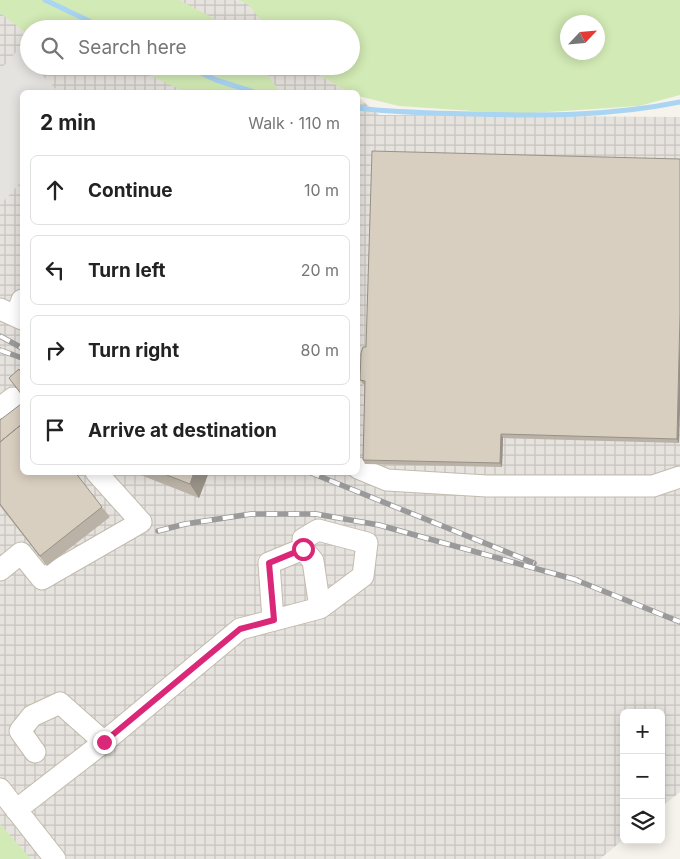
<!DOCTYPE html>
<meta charset="utf-8">
<style>
body{margin:0;font-family:Inter,sans-serif;background:#f6f6f6;color:#222}
.controls{position:absolute;right:15px;bottom:15px;display:grid;overflow:hidden;border-radius:8px;box-shadow:0 2px 12px #0003}
.controls button{width:45px;height:45px;display:grid;place-items:center;padding:0;border:0;border-bottom:1px solid #e0e0e0;background:#fff;color:#222;font:25px sans-serif}
.compass{position:absolute;left:560px;top:15px;width:45px;height:45px;border-radius:50%;background:#fff;box-shadow:0 2px 12px #0003;rotate:64deg}
.stop{position:absolute;width:15px;height:15px;margin:-11px;border:4px solid #db2777;border-radius:50%;background:#fff}
.stop.end{background:#db2777;border-color:#fff;box-shadow:0 1px 5px #0008}
.list{margin:0;padding:0;list-style:none}
h2{display:flex;justify-content:space-between;align-items:center;height:65px;margin:0;padding:0 20px;font-size:21px}
h2 small{font-size:16px;font-weight:400;color:#767676}
.list li{display:grid;grid-template-columns:32px 1fr auto;gap:15px;align-items:center;box-sizing:border-box;height:70px;margin:0 10px 10px;padding:0 10px;border:1px solid #e0e0e0;border-radius:8px}
.list b{display:block;font-size:19px;white-space:nowrap}
.list em{font-size:16px;font-style:normal;color:#767676}
.icon{flex:none;width:28px;height:28px;fill:none;stroke:currentColor;stroke-width:2;stroke-linecap:round;stroke-linejoin:round}
.map{position:relative;flex:none;width:680px;height:859px;overflow:hidden}
.search{position:absolute;background:#fff;box-shadow:0 2px 12px #0003;left:20px;top:20px;width:340px;height:55px;display:flex;align-items:center;gap:12px;box-sizing:border-box;padding:0 18px;border-radius:28px;color:#767676;font-size:19px}
.panel{position:absolute;background:#fff;box-shadow:0 2px 12px #0003;left:20px;top:90px;width:340px;height:385px;border-radius:8px}
.map>svg:first-child{display:block}
.industrial{fill:url(#industrial-grid)}
.grass{fill:#d2eab5;fill-rule:evenodd}
.parking{fill:#e5e3e0}
.lines{fill:none;stroke-linecap:round;stroke-linejoin:round}
.stream{stroke:#a9d4f2;stroke-width:5}
.minor-casing{stroke:#c2bbae;stroke-width:23}
.minor{stroke:#fff;stroke-width:21}
.rail-casing{stroke:#9a9a9a;stroke-width:5.5}
.rail{stroke:#fff;stroke-width:4;stroke-dasharray:11;stroke-linecap:butt}
.wall{fill:#bab2a6}
.shaded-wall{fill:#979187}
.building{fill:#d8cfc1;stroke:#979187}
.route{stroke:#db2777;stroke-width:6}
</style>
<div class="map">
<svg width="680" height="859" viewBox="0 0 680 859">
<defs>
<pattern id="industrial-grid" width="8" height="8" patternUnits="userSpaceOnUse" patternTransform="scale(1.25)"><rect width="8" height="8" fill="#e6e2dd"/><path d="M0 4h8M4 0v8" fill="none" stroke="#c7c3be"/></pattern>
</defs>
<rect width="100%" height="100%" fill="#f6f3ec"/>
<!-- industrial -->
<path class="industrial" d="M0,0H235L248,4L268,29H29V66H304L348,92H22V472H358V97L379,115L680,117V792L661,807V713H624V839L600,859H0Z"/>
<!-- grass -->
<path class="grass" d="M0,0H179L234,29H29V35L0,13Z
M237,0H680V95L639,106L517,114L399,106L358,96V92H348L304,66H351V29H268L248,4ZM598,22V52H568V22Z
M130,66H261L278,89V92H192L179,89Z
M0,824L31,859H0Z"/>
<!-- parking -->
<path class="parking" d="M17,51L29,62V66H33L59,92H22V181L0,205V70Z"/>
<g class="lines">
<!-- stream -->
<path class="stream" d="M45,0L106,29
M186,66L216,80L254,92
M358,108C397,113 436,113 475,114C544,116 612,116 680,102"/>
<defs>
<path id="minor" d="M0,309L22,319
M16,316L22,300
M0,408L13,398
M358,468L387,480L487,486H653L680,477
M0,570L21,553L42,579L141,522L96,472
M273,620L269,563L303,549
M35,752L20,731L32,716L60,703L104,742
M0,789L55,859
M16,810L104,742L240,629L320,608L363,576L367,543L318,530L303,539V549L313,561L320,608"/>
</defs>
<!-- minor casing -->
<use href="#minor" class="minor-casing"/>
<!-- minor -->
<use href="#minor" class="minor"/>
<defs>
<path id="rail" d="M0,336L22,348
M0,350L22,358
M309,472L534,563
M158,531L185,524L251,514H316L379,525L577,580
M571,578L680,622"/>
</defs>
<!-- rail casing -->
<use href="#rail" class="rail-casing"/>
<!-- rail -->
<use href="#rail" class="rail"/>
</g>
<!-- wall -->
<path class="wall" d="M680,159L679,443L503,438L502,467L365,464L363,460L365,384H363L360,380L366,347Z
M0,420L102,507L110,517L47,566L0,506Z
M133,472H209L199,498Z"/>
<!-- shaded-wall -->
<path class="shaded-wall" d="M680,315V410L679,443L677,439Z
M501,434L503,438L502,467L500,463Z
M194,472H209L199,498L190,484Z"/>
<!-- building -->
<path class="building" d="M372,151L680,159V315L677,439L501,434L500,463L363,460L365,381L360,380L361,353L363,347H366Z
M19,369L22,374V395L9,378Z
M21,404L22,405V424L0,442V420Z
M22,424V472H75L102,507L40,556L0,504V442Z
M159,472H194L190,484Z"/>
<g class="lines">
<!-- route -->
<path class="route" d="M104,742L240,629L274,620L269,563L303,549"/>
</g>
</svg>
<div class="controls">
<button>+</button>
<button>−</button>
<button><svg class="icon" aria-label="layers" viewBox="0 0 24 24"><path d="M12 4l9 5-9 5-9-5zM3 14l9 5 9-5"/></svg></button>
</div>
<svg class="compass" viewBox="-18 -18 36 36"><path d="M0-13l5 13h-10z" fill="#e53935"/><path d="M0 13l5-13h-10z" fill="#767676"/></svg>
<div class="stop" style="left:303px;top:549px"></div>
<div class="stop end" style="left:104px;top:742px"></div>
<div class="search"><svg class="icon" aria-label="search" viewBox="0 0 24 24"><circle cx="10" cy="10" r="6"/><path d="M15 15l6 6"/></svg>Search here</div>
<section class="panel">
<h2>2 min<small>Walk · 110 m</small></h2>
<ul class="list">
<li><svg class="icon" aria-label="ahead" viewBox="0 0 24 24"><path d="M12 20V5M6 11l6-6 6 6"/></svg><div><b>Continue</b></div><em>10 m</em></li>
<li><svg class="icon" aria-label="left" viewBox="0 0 24 24"><path d="M17 20v-9H6M10 6l-5 5 5 5"/></svg><div><b>Turn left</b></div><em>20 m</em></li>
<li><svg class="icon" aria-label="right" viewBox="0 0 24 24"><path d="M7 20v-9h11M14 6l5 5-5 5"/></svg><div><b>Turn right</b></div><em>80 m</em></li>
<li><svg class="icon" aria-label="arrive" viewBox="0 0 24 24"><path d="M6 21V4h12l-3 4 3 4H6"/></svg><div><b>Arrive at destination</b></div></li>
</ul>
</section>
</div>
